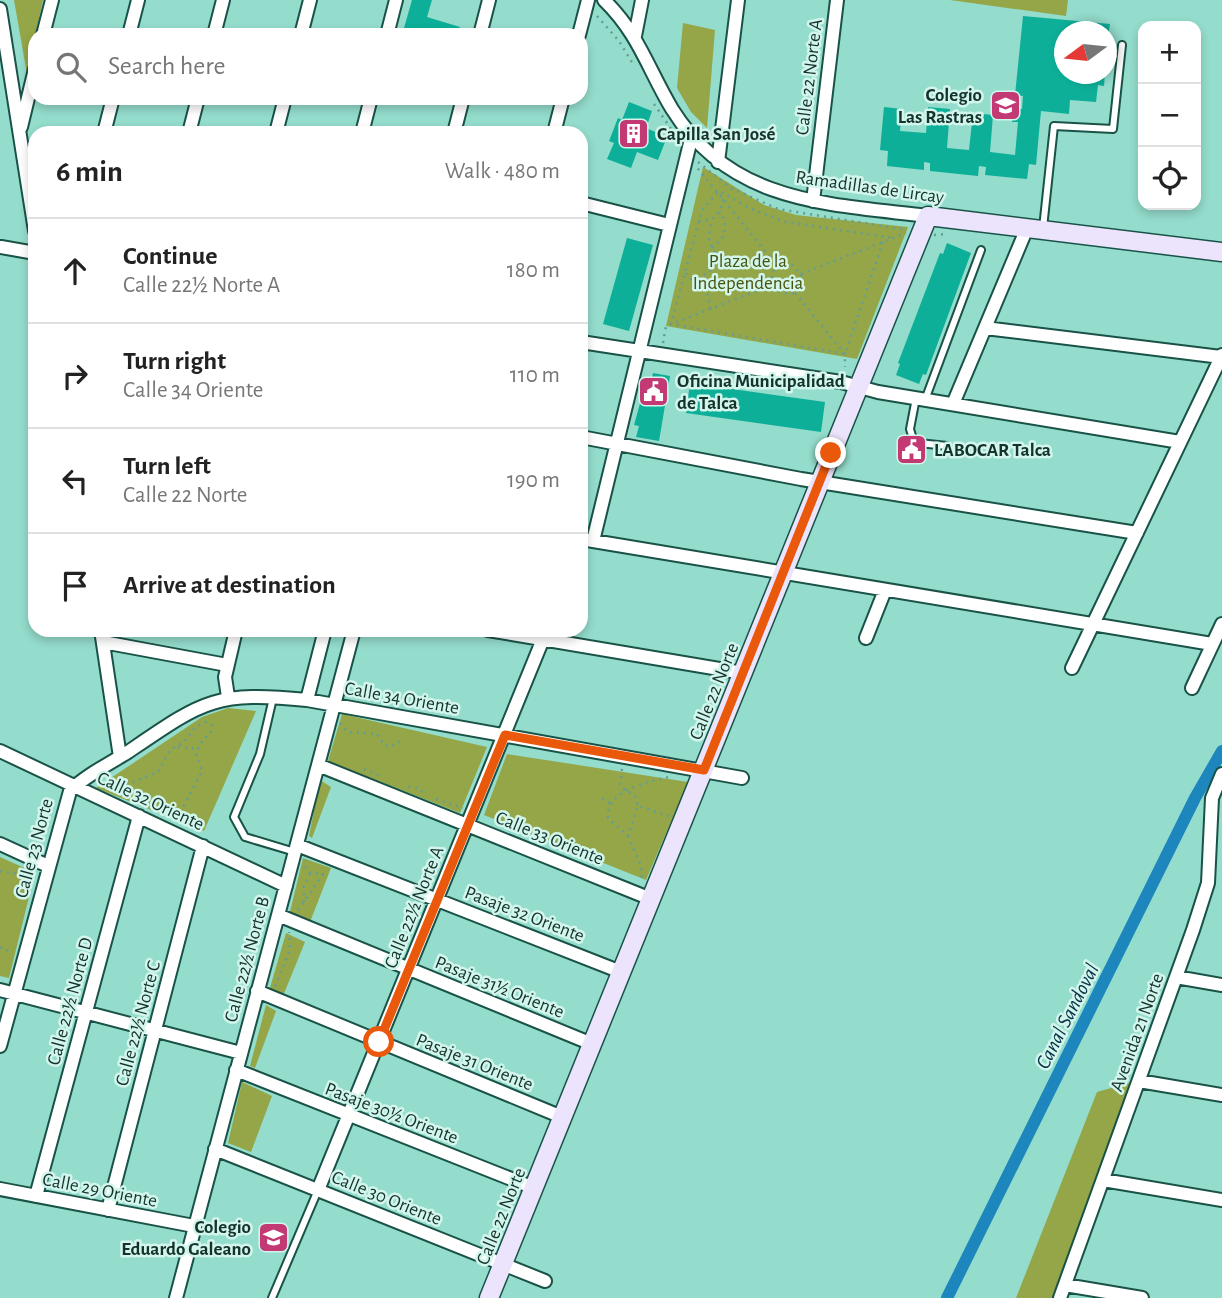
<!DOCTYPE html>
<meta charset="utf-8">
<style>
body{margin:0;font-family:"Alegreya Sans",sans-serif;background:#f2f2f2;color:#222}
.controls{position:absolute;right:21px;top:21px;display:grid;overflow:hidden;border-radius:14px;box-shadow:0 4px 10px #0003}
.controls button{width:63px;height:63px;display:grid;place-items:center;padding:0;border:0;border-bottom:2px solid #e0e0e0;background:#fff;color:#222;font:35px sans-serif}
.compass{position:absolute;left:1054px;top:21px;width:63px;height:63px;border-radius:50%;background:#fff;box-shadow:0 4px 10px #0003;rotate:255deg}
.stop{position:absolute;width:21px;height:21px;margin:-16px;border:5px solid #ea580c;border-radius:50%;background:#fff}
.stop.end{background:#ea580c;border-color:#fff;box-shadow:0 2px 7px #0008}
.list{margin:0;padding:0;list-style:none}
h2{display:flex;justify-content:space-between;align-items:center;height:91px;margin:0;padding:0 28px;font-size:30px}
h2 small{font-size:23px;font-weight:400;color:#767676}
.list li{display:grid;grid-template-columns:46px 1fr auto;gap:21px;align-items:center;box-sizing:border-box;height:105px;padding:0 28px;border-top:2px solid #e0e0e0}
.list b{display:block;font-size:26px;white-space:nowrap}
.list p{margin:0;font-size:23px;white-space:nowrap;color:#767676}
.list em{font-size:23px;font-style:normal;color:#767676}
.icon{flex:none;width:38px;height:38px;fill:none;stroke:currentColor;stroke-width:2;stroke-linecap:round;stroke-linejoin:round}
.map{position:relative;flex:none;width:1222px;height:1298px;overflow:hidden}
.search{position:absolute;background:#fff;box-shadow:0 4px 10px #0003;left:28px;top:28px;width:560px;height:77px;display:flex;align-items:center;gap:18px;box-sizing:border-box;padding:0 24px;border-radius:21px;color:#767676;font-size:26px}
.panel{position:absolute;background:#fff;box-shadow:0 4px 10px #0003;left:28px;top:126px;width:560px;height:511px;border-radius:21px}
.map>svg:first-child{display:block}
.green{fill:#95a648}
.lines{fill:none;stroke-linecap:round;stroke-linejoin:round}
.canal{stroke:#1d86bd;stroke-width:12}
.building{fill:#0daf98}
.lane-casing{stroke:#195247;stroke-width:10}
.street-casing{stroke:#195247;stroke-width:16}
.secondary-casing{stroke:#195247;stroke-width:21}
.path{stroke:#659e91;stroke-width:2.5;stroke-dasharray:2 5;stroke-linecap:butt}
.lane{stroke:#fff;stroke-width:6}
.street{stroke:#fff;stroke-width:12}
.secondary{stroke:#ece4fd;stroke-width:18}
.route{stroke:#ea580c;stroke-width:9}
.labels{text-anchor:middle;stroke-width:5;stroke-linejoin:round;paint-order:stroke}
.street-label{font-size:19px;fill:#15332d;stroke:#d2f5ec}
.poi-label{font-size:19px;font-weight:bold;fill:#15332d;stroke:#d2f5ec;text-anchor:start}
.park-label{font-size:19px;fill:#47520a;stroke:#d2f5ec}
.water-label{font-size:21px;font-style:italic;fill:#063148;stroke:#d2f5ec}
</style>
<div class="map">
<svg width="1222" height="1298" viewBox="0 0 1222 1298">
<rect width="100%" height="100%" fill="#94dccc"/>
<!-- green -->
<path class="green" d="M14,0H43L27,74Z
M950,0H1068L1066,16Z
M683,23L715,30L707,128L691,112L677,88Z
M703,167L764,205L796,215L908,227L857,359L666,326Z
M228,708L256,711L204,831L96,788L202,717Z
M342,714L487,747L460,813L328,761Z
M507,754L688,782L646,880L484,815Z
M320,780L331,787L312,838L309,836Z
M0,857L29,870L34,877L9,978L0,976Z
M303,858L331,868L310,922L289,916Z
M286,933L305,942L283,996L269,991Z
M266,1005L276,1011L255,1068L250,1066Z
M242,1082L272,1096L251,1152L228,1143Z
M1132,1082L1054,1298H1016L1097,1092Z"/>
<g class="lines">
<!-- canal -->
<path class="canal" d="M947,1298L1195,798L1222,751"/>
</g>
<!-- building -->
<path class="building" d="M412,0H432L427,17L460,27L457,35H402Z
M1023,16L1110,24L1108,37L1106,32H1064V74H1105L1104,86L1098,85L1096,102L1070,100L1069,114L1041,111L1036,165L1029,164L1027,179L985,175L986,167L979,166L978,176L930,171V163L924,162V170L887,166L888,151L880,150L884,107L902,109L900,131L926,133L928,107L950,109L947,148L969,150L973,113L993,115L990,152L1015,155L1018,122H1012L1014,108L1022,109L1023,96L1015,95Z
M629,102L652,111L646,128L667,137L658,160L637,152L631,168L607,159L614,143L609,141L618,118L622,120Z
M627,238L653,245L629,331L603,324Z
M947,243L971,253L926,375L923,374L919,384L896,375L900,364L898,363L940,253L943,254Z
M653,373L670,376L659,441L636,437L639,426L634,425L646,382H651Z
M690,383L825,402L821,432L686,413Z"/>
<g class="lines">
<defs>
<path id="lane" d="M1043,228L1054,126L1113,129L1122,45
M916,398L910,429L913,439L919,443L947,446
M925,400L981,250
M273,698L260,754L234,817L245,837L295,852
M272,1298L318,1190"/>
<path id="street" d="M604,0C639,34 648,69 672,109C731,204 829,204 928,216
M0,9L35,231
M43,35L52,0
M129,35L138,0
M214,35L223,0
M301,35L310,0
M387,35L396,0
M480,35L489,0
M579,35L588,0
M635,36L642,0
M21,127L35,69
M104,133L113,98
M189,133L198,98
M276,133L285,98
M362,133L371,98
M454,133L463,98
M554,133L563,98
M718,162L738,0
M813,201L837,0
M581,203L669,225
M1,247L35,253
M985,328L1221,357
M581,342L841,382L878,392L1180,442
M953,404L1027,228
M581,437L801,479L1137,533
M581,539L1212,644
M593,541L692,135
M101,630L120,757
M488,630L743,673
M866,638L885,590
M103,642L227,665
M1072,668L1222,355
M1192,688L1222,624
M228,697L225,677L236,630
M307,700L325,630
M0,751L286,886
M318,765L651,899
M0,844L48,866
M297,845L621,972
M278,915L592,1044
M1176,977L1222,985
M0,990L241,1053
M257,991L562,1117
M0,1046L70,791C86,775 109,764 128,752C203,701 214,691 307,700L742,778
M236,1070L534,1188
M1139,1081L1222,1095
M215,1149L545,1281
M1103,1180L1222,1200
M0,1189L194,1226
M318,1190L543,639
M36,1196L139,816
M108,1210L203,846
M1065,1285L1142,1298
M176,1298L354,630
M1060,1298L1193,930L1208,883L1212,798L1222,774"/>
<path id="secondary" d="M489,1298L928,216L1222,252"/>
</defs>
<!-- lane casing -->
<use href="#lane" class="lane-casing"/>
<!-- street casing -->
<use href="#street" class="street-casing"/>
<!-- secondary casing -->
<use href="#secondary" class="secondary-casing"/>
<!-- path -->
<path class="path" d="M597,16L619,41L633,64
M654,104L678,139
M698,162L731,188L778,209L907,230
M699,221L711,220L720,211L724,198
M934,235L948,234
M883,242L845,354L671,324L702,210L719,191L751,209L786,222L894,238
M712,248L724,236L725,222L720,211
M686,273L692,280L703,276
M801,274L906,233
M772,285V274L777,266
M795,293L845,354V367
M711,309L703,276L713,268L717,257L709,241L711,220
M663,343L666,326L772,285L781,293H795L801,283V274L792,265L777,266L695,165
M340,723L348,732L377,734L385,746L396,745L403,738
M178,747L192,748L196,753
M364,769L380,776
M622,769L620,784L625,791
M408,787L417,788L427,795
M113,790L158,772L170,750L184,742L195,727L206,722L212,725L211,732L202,741L196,753L202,771L179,815L173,821
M629,792L635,796L638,806
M436,799L463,808
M602,799L610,803
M669,816L638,806L628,836L608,818C605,791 647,782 669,777
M628,836L641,866L642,882
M0,871L35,877
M304,902V887L310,873
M298,910L323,874L310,873L306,868V860
M0,947L13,953
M275,986L290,950L289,932"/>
<!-- lane -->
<use href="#lane" class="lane"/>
<!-- street -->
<use href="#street" class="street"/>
<!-- secondary -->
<use href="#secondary" class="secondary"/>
</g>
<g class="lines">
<!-- route -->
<path class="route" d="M379,1042L505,735L704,770L831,453"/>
</g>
<!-- icons -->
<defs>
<symbol id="school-square" viewBox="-11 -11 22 22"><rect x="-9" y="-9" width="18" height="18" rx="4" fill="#c23974" stroke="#d2f5ec"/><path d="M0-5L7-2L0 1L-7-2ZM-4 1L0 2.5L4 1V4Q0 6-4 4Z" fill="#fff"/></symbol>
<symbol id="building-square" viewBox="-11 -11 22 22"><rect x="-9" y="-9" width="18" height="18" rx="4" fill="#c23974" stroke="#d2f5ec"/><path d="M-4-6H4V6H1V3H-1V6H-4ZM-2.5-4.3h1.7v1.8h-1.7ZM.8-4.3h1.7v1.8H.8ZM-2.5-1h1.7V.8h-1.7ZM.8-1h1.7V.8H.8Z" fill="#fff"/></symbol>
<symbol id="civic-square" viewBox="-11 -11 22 22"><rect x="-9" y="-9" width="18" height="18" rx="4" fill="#c23974" stroke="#d2f5ec"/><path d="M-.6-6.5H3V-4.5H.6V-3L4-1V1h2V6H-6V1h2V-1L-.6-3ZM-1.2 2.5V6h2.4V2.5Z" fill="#fff"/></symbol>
</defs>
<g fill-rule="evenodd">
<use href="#school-square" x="988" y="88" width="35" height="35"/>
<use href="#building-square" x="616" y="116" width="35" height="35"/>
<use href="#civic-square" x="636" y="374" width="35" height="35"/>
<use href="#civic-square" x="894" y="432" width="35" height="35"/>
<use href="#school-square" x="256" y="1220" width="35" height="35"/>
</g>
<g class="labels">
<!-- street labels -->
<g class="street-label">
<text transform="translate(808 77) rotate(-83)" y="7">Calle 22 Norte A</text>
<text transform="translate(870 186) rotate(8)" y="7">Ramadillas de Lircay</text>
<text transform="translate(713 691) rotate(-68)" y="7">Calle 22 Norte</text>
<text transform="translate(402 697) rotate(10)" y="7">Calle 34 Oriente</text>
<text transform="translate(151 800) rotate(25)" y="7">Calle 32 Oriente</text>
<text transform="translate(550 837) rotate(22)" y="7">Calle 33 Oriente</text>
<text transform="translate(33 848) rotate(-75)" y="7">Calle 23 Norte</text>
<text transform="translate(413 907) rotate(-68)" y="7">Calle 22½ Norte A</text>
<text transform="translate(525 913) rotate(21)" y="7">Pasaje 32 Oriente</text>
<text transform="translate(246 959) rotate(-75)" y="7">Calle 22½ Norte B</text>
<text transform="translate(500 986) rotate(22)" y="7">Pasaje 31½ Oriente</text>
<text transform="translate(69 1001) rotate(-75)" y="7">Calle 22½ Norte D</text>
<text transform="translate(137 1023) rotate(-75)" y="7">Calle 22½ Norte C</text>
<text transform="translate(1136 1032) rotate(-70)" y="7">Avenida 21 Norte</text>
<text transform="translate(475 1061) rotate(22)" y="7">Pasaje 31 Oriente</text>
<text transform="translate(392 1112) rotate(21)" y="7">Pasaje 30½ Oriente</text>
<text transform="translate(100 1189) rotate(11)" y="7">Calle 29 Oriente</text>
<text transform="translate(387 1197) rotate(22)" y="7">Calle 30 Oriente</text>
<text transform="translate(500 1216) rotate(-68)" y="7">Calle 22 Norte</text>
</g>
<!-- poi labels -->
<g class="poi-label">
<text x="982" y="101" text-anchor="end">Colegio<tspan x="982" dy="22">Las Rastras</tspan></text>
<text x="657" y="140">Capilla San José</text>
<text x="677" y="387">Oficina Municipalidad<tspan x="677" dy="22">de Talca</tspan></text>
<text x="934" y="456">LABOCAR Talca</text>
<text x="251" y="1233" text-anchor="end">Colegio<tspan x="251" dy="22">Eduardo Galeano</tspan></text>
</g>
<!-- park labels -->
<g class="park-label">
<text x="748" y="267">Plaza de la<tspan x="748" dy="22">Independencia</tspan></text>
</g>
<!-- water labels -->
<g class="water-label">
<text transform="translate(1067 1016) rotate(-63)" y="7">Canal Sandoval</text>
</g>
</g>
</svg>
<div class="controls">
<button>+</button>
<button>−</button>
<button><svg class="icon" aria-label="locate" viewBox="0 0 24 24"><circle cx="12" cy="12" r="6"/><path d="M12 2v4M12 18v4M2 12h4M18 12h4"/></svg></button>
</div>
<svg class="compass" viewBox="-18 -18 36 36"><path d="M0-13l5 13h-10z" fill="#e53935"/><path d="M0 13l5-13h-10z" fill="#767676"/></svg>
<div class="stop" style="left:379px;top:1042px"></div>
<div class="stop end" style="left:831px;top:453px"></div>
<div class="search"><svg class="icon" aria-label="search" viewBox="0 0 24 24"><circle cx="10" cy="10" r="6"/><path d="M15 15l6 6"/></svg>Search here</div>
<section class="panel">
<h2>6 min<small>Walk · 480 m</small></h2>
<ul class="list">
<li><svg class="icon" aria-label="ahead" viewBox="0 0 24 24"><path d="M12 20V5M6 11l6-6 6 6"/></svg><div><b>Continue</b><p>Calle 22½ Norte A</p></div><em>180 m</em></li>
<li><svg class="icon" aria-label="right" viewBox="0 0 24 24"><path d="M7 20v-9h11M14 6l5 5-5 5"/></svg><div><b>Turn right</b><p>Calle 34 Oriente</p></div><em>110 m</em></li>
<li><svg class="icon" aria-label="left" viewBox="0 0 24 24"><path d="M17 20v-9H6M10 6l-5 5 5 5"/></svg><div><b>Turn left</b><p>Calle 22 Norte</p></div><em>190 m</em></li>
<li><svg class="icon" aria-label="arrive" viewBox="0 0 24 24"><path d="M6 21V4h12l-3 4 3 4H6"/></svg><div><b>Arrive at destination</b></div></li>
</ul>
</section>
</div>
